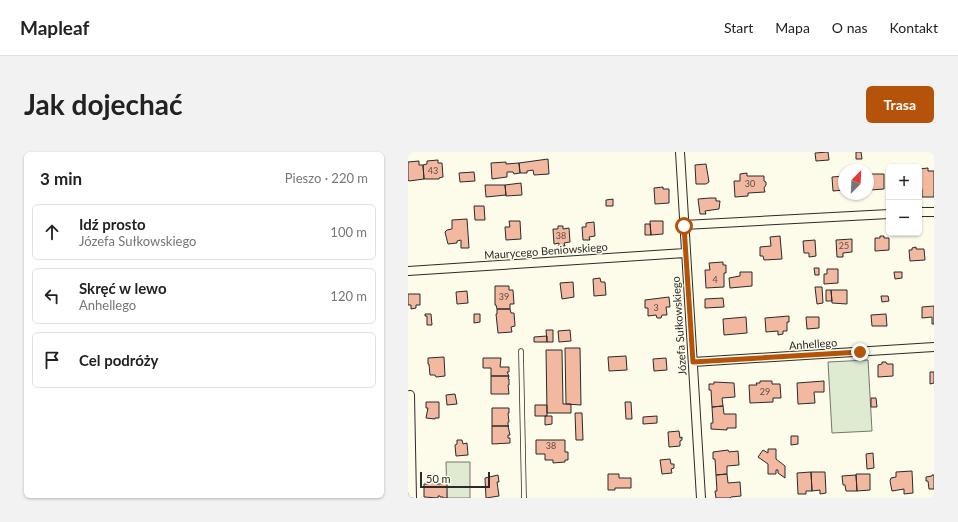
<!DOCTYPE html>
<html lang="pl">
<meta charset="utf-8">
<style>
body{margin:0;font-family:Lato,sans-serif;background:#f2f2f2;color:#222}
.controls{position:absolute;right:12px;top:12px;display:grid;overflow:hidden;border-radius:6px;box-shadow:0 1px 3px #0004}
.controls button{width:36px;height:36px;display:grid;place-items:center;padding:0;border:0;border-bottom:1px solid #e0e0e0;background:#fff;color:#222;font:20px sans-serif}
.compass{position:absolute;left:430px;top:12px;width:36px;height:36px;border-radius:50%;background:#fff;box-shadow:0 1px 3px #0004;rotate:24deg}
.scale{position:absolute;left:12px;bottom:10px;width:70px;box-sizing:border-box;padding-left:4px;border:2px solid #2b2b2b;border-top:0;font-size:11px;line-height:14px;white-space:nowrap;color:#2b2b2b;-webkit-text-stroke:3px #fdfbea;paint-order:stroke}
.stop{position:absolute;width:12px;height:12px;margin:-9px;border:3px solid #b45309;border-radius:50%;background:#fff}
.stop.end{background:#b45309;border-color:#fff;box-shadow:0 1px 4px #0008}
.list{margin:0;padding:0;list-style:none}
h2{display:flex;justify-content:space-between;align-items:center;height:52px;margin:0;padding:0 16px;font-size:17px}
h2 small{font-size:13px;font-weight:400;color:#767676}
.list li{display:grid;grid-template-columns:26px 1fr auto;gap:12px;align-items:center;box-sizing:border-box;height:56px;margin:0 8px 8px;padding:0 8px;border:1px solid #e0e0e0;border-radius:6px}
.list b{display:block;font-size:15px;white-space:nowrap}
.list p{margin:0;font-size:13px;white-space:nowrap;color:#767676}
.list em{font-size:13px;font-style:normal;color:#767676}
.icon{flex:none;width:22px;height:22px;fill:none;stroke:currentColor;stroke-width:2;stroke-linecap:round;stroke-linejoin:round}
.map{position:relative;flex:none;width:526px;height:346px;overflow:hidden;border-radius:6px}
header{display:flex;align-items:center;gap:24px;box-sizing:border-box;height:56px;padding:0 20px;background:#fff;border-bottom:1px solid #e0e0e0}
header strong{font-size:19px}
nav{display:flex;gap:22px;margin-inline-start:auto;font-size:14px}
.intro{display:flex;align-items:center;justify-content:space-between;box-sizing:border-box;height:96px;padding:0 24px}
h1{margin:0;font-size:28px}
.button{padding:10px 18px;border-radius:6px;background:#b45309;color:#fff;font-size:14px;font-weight:700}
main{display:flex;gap:24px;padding:0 24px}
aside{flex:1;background:#fff;border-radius:6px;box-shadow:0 1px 3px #0004}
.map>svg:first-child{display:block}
.green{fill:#deebd1;stroke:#74746e}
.building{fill:#f2b8a0;stroke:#2b2b2b}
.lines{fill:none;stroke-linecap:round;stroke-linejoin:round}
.lane-casing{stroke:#2b2b2b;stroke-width:5.5}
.street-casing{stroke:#2b2b2b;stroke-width:10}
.lane{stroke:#fdfbea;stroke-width:4}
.street{stroke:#fdfbea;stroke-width:8}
.route{stroke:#b45309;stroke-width:5}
.labels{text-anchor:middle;stroke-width:3;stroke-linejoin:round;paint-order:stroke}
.number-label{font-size:9px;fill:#5d4e48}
.street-label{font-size:11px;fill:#2b2b2b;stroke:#fdfbea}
</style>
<header>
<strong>Mapleaf</strong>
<nav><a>Start</a><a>Mapa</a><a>O nas</a><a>Kontakt</a></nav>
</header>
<div class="intro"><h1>Jak dojechać</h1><a class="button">Trasa</a></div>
<main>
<aside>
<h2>3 min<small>Pieszo · 220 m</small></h2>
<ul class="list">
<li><svg class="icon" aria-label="ahead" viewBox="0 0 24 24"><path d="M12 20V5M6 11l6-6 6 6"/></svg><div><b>Idź prosto</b><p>Józefa Sułkowskiego</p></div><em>100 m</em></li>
<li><svg class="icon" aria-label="left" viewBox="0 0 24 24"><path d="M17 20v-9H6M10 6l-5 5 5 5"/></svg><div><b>Skręć w lewo</b><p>Anhellego</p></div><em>120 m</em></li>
<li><svg class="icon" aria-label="arrive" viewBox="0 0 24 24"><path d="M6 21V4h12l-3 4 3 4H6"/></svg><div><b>Cel podróży</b></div></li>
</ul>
</aside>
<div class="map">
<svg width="526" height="346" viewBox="0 0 526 346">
<rect width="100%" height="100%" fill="#fdfbea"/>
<!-- green -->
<path class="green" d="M460,208L464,279L424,281L420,210Z
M38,310H62V346H39Z"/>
<!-- building -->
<path class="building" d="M420,0L421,8L408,9L407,1Z
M448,0H453L454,7H448Z
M140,7L141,22L126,23L125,18L119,19V21H112L111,11Z
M30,8V11H34L35,25L31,26V27H16L15,13L19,12V9Z
M11,9V13H15L16,27L1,29L0,28V10Z
M98,10V12L111,11L112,21L106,22L105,20H99V25L84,27L83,11Z
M298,12L301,30L298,32H288L287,13Z
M520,16V19H526V45H514V37H511V17Z
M66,20L67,29L52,30L51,21Z
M339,21V24H356V29L358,30V33L356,36L357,40L340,41V44L327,45L326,29H332V22Z
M461,22H476V37L462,38Z
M436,24V38L425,39L424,25Z
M113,31L114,43L98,44L97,33Z
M77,33H97L98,43L78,45Z
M255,35V37H261V51L247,52L246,36Z
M302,46H308V49H312L311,57L297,59L298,62H292L290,47Z
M205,47V54H198V48Z
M66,54H76L77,68H67Z
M59,67L61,96H53V88L49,89V91L40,92L37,80L39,78L44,77V68Z
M101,69H112L113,87L98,88L97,75H102Z
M242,69H255V82L243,83Z
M186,70L187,84L181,85L182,88H175L174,75H178V71Z
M237,72H242L243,83H237Z
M150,74H155V77L161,76L162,90L156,91L157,94H151V91L146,92L145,77H150Z
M372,84L374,107L356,108L355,104H352V95L363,94L362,85Z
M472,84H476V86H481V98L467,99V86H472Z
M444,87V100L435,101V105H429L428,88Z
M407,88L408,104L401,105V101H396L395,89Z
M508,95V97H516L517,108L502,109L501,98H504V96Z
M315,110V113H318V121H316V135L298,136L297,118H302L301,111Z
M406,116H411V123H407Z
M419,117H430V131L416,132V122H419Z
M332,120H344V134L322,136L321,126L332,124Z
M486,120H494V126L487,127Z
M192,126L193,130H197L198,143L186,144L185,127Z
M165,130L166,145L154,147L152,131Z
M87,134H101V138H105L106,152H102V157H89L88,153H87Z
M407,135H414L415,151L409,152Z
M418,138H423L424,149H418Z
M423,138H439V152L424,151Z
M59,139L60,151L49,152L48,140Z
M0,142H12V153H8V156L3,157V153H0Z
M473,144H480L481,149L474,150Z
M261,145L262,155H258L259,163H254L253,166H249L248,163L240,164V156H237V148Z
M315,146L316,155L297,156V147Z
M526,154V172H524V165L514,166V155Z
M89,157H102L103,161H106L107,174L103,175L104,180L90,181L88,162H89Z
M17,162H23L24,173H19V164H17Z
M66,162H72V170L66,171Z
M478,162L479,174H464L463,163Z
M381,164V170H379V179H375V182L370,183V179L358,180L357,166Z
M338,165L339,181L316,183L315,167Z
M398,165H411V176L399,177Z
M138,178H145V190H139Z
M162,178L163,189L151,190L150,179Z
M139,184V190H126V185Z
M157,196H172L173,253L158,252Z
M138,198H154L155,252H163V261H139Z
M218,204L219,218L201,219L200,205Z
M36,205L37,224L28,225L27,223H22L21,212H20V206Z
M75,206H93L92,215H101V220H99L101,224H83V216H75Z
M258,206L259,218L246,219L245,207Z
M474,210H478L479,212H485V224L470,225V213L474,212Z
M522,220H526V231L522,232Z
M83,224H101L100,227H101V233H100L101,242H83Z
M352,229H364V232H372L373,246H365V250L342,251L341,233H349L348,231H352Z
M416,229V240H406L407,251L390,252L389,231Z
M306,230L326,231L327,245L314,246L315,254L304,255L303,238H301V232H306Z
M47,242L49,252L39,253L38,243Z
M463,246H468L469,255H463Z
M18,250H31V266H27V267L18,266L20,256H18Z
M217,250H223L224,267H218Z
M127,253H139V264H127Z
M315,254L316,262H328V276H319V278L303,277V271H305L304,255Z
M84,256H101V261H100L101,270H100V273L101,274H84Z
M167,261H174L175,288H168Z
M137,264H144V272L137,273Z
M249,264V271L235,272V265Z
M84,274H101H100L102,283H100V286H102V291L84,292Z
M271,279L272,286L274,285V288L272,289V294L261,295L260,280Z
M383,284H390V292L383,293Z
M49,288H54L55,292L59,291L60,303L48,304L47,293L49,292Z
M128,288H157V300H160V308H157V310L145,311V308H137V302H128Z
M360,297H368V307L377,314V326L370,321V318H368V322H360V312L350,305L355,298L360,301Z
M320,298L321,300L330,299L331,313L319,314V322L308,323L307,307H305V300Z
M465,301L466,316L459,317L458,302Z
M262,307L263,312H266V316L263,317L264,321L254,322L252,308Z
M504,319L505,341L496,342V337L484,339L482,329L483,326L488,325V320Z
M403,320H417L418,341L412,342V338L404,339Z
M403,320L404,339H398V342H390L389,321Z
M200,322H211V326H223V336H207V338H200Z
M319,322L320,331L332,330L333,344L323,345L322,346H308L307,339H309L308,323Z
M448,322H462V338L449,339Z
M90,323L91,330H89L91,344L78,346L77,326Z
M448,323L449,339H438L437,333H435L434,324Z
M524,323H526V337H521L520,329H518V325L524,324Z
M34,329H39V346H35V345H32V344H30V346L16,345V332H21L20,330H29V332H35Z"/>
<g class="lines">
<defs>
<path id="lane" d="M113,199L116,346"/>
<path id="street" d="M272,0L293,346
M511,60H526
M276,73L481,62
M0,119L277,101
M285,210L526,195
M2,243L4,346"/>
</defs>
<!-- lane casing -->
<use href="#lane" class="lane-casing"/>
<!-- street casing -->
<use href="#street" class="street-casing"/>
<!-- lane -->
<use href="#lane" class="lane"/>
<!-- street -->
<use href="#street" class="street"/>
</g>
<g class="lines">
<!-- route -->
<path class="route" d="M276,74L285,210L452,200"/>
</g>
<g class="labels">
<!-- number labels -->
<g class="number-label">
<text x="25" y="22">43</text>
<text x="342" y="35">30</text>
<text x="153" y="87">38</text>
<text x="436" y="97">25</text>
<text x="307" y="131">4</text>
<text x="96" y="148">39</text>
<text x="248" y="159">3</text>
<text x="357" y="243">29</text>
<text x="143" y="297">38</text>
</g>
<!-- street labels -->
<g class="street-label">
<text transform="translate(138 99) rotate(-4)" y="4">Maurycego Beniowskiego</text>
<text transform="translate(271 174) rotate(-94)" y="4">Józefa Sułkowskiego</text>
<text transform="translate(405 192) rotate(-4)" y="4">Anhellego</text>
</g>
</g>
</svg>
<div class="controls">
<button>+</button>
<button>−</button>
</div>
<svg class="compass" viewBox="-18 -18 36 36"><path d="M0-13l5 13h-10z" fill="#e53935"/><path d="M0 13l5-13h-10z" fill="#767676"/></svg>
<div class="scale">50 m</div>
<div class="stop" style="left:276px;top:74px"></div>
<div class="stop end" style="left:452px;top:200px"></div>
</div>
</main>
